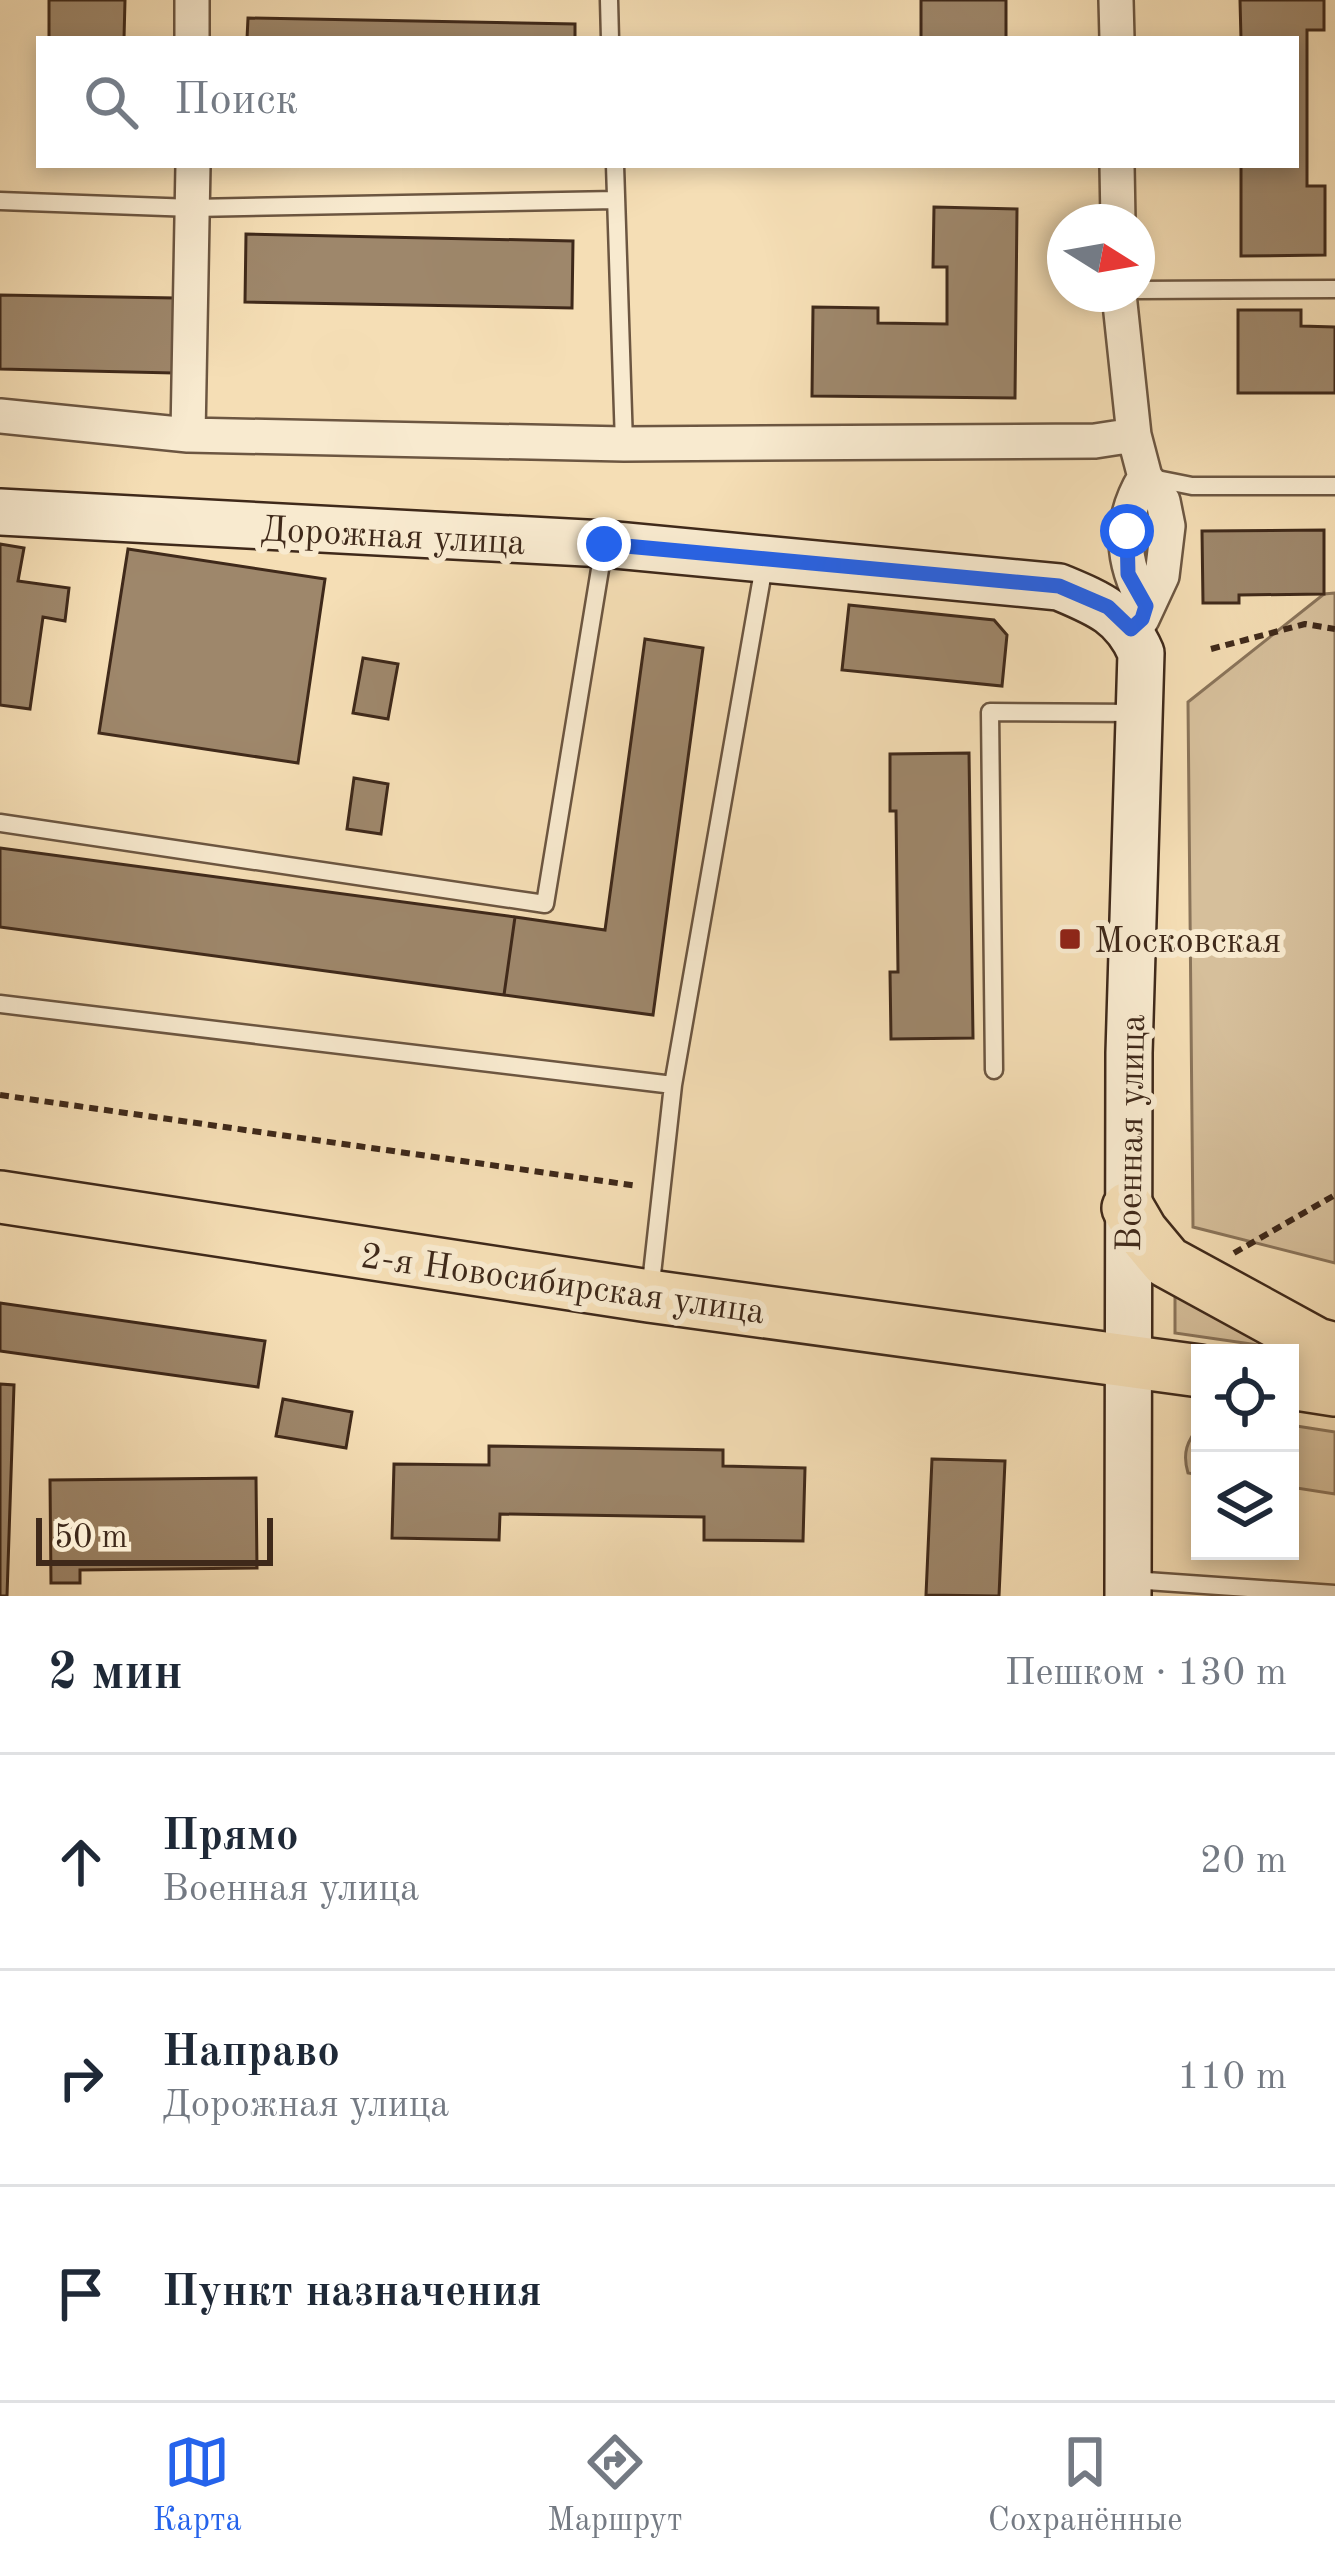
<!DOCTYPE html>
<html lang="ru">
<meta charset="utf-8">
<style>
body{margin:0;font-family:"Old Standard TT",serif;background:#f6f6f7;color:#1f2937}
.controls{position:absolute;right:36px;bottom:36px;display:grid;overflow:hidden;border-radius:0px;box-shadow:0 6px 18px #0003}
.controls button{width:108px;height:108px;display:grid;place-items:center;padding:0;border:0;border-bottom:3px solid #e0e1e3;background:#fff;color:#1f2937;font:60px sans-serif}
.compass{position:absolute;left:1047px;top:204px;width:108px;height:108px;border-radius:50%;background:#fff;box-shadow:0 6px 18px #0003;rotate:101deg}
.scale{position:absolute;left:36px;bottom:30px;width:237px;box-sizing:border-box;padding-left:12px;border:6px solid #3f291a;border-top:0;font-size:33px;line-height:42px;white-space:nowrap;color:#3f291a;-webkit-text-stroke:9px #f8eacf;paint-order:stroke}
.stop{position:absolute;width:36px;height:36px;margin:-27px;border:9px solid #2563eb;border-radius:50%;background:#fff}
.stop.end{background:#2563eb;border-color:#fff;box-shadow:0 3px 12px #0008}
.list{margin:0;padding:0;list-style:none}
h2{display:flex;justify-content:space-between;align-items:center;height:156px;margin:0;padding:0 48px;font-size:51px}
h2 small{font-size:39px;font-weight:400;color:#747a83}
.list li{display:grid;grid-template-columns:78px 1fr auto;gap:36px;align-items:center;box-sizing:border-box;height:216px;padding:0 48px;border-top:3px solid #e0e1e3}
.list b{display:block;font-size:45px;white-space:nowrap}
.list p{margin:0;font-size:39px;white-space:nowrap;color:#747a83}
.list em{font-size:39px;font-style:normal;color:#747a83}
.icon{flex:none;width:66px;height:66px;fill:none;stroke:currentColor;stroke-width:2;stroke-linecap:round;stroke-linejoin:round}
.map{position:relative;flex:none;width:1335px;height:1596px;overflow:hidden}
.search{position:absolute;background:#fff;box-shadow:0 6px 18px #0003;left:36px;right:36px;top:36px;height:132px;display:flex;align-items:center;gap:30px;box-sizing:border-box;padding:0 42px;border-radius:0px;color:#747a83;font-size:45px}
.sheet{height:804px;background:#fff}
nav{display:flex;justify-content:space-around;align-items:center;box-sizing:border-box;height:168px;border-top:3px solid #e0e1e3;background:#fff;font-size:33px;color:#747a83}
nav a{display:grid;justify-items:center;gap:6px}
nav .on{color:#2563eb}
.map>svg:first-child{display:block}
.green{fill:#d6bf9b;stroke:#8a745a;stroke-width:3}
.building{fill:#9e876b;stroke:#3f291a;stroke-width:3}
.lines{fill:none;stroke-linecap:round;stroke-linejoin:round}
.lane-casing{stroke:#6c5641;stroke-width:21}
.street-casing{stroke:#6c5641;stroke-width:38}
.secondary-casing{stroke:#3f291a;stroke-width:50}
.primary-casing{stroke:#3f291a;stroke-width:56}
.path{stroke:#3f291a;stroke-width:6;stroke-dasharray:9 6;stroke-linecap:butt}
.lane{stroke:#f8eacf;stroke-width:16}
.street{stroke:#f8eacf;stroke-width:33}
.secondary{stroke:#f8eacf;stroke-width:45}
.primary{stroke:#f5deb5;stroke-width:51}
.route{stroke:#2563eb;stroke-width:15}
.poi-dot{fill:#8f2418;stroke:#f8eacf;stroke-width:4.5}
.labels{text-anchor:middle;stroke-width:12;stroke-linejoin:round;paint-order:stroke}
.street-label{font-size:36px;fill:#3f291a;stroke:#f8eacf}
.poi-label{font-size:36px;fill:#3f291a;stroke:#f8eacf;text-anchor:start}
</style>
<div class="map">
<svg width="1335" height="1596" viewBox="0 0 1335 1596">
<rect width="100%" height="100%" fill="#f5deb5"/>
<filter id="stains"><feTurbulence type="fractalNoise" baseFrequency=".00167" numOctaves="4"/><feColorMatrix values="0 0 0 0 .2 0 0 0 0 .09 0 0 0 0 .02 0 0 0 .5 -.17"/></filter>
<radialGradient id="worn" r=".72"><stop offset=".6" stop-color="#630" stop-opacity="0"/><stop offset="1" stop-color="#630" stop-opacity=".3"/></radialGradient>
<!-- green -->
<path class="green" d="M1335,593V1263L1193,1227L1188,702L1324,594Z
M1175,1283L1265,1346L1175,1333Z
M1200,1425V1475L1188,1473C1182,1453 1187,1441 1200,1425Z
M1290,1425L1335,1432V1494L1290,1487Z"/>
<!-- building -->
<path class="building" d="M49,0H125L124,39H49Z
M921,0H1006V39H921Z
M1240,0H1324V30H1307V186H1325V255L1241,256V165H1296V39H1241Z
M248,18L575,24V39H247Z
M934,207L1017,209L1015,398L812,396L813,307L878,308V323L947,324V267H933Z
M246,234L573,241L572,308L245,302Z
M0,295L175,298L173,373L0,369Z
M1238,310H1301V326L1335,327V393H1238Z
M1135,522H1157L1156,545L1135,544Z
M1324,530V594L1239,595V603H1203L1202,531Z
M0,544L24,548L18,581L69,588L65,621L43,617L30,709L0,705Z
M128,549L325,579L298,763L99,733Z
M849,605L994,620L1007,635L1002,686L842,670Z
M645,639L703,648L653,1015L504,995L515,917L605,930Z
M363,658L398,664L388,719L353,713Z
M969,753L973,1038L891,1039L890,972H898L896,811H890V754Z
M354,778L388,784L381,834L347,829Z
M0,848L515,917L504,995L0,927Z
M0,1303L265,1341L258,1387L0,1351Z
M0,1384L14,1385L7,1596H0Z
M283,1399L352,1412L346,1448L276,1436Z
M489,1446L723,1450V1466L805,1468L803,1541L704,1540V1517L500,1514L499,1540L392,1538L394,1464L489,1465Z
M932,1459L1005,1461L999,1596L926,1595Z
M256,1478L257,1568L80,1570V1583H51L50,1480Z"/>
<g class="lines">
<defs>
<path id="lane" d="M609,0L610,39
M615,165L624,444
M0,201L193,208L616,200
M1137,290L1335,289
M1152,478L1192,486H1335
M0,823L545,904L604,545
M0,1004L673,1085
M994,1070L990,712L1139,713
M650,1292L673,1085L765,560
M1132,1580L1335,1594"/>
<path id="street" d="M192,0V39
M1116,0L1117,39
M1117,165L1118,222
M1119,294L1134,435L1145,477L1163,501L1168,526L1162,576L1142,619L1131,629
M0,416L188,435L624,444L1095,441L1134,435
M188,435L193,165
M1145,477C1118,521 1121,562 1146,606"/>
<path id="secondary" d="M0,512L605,544L1059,587C1097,603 1124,613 1141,653L1129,1053L1128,1596"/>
<path id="primary" d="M0,1197L649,1296L1200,1371
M1128,1208L1142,1232L1167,1262L1317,1344L1335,1349
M1290,1383L1335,1390"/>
</defs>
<!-- lane casing -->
<use href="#lane" class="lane-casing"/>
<!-- street casing -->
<use href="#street" class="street-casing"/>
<!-- secondary casing -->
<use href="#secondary" class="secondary-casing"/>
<!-- primary casing -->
<use href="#primary" class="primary-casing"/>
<!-- path -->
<path class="path" d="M1211,649L1305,624L1335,629
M0,1095L638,1186
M1234,1253L1335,1195"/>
<!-- lane -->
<use href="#lane" class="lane"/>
<!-- street -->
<use href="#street" class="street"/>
<!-- secondary -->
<use href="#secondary" class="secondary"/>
<!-- primary -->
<use href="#primary" class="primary"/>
</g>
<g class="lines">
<!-- route -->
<path class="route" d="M604,544L1059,586L1108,607L1131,629L1142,619L1146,606L1128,574L1127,531"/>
</g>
<!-- markers -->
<rect class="poi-dot" x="1058" y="927" width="24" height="24" rx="6"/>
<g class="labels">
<!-- street labels -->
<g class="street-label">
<text transform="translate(393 534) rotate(3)" y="13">Дорожная улица</text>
<text transform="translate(1129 1133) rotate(-89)" y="13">Военная улица</text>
<text transform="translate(563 1282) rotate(8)" y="13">2-я Новосибирская улица</text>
</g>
<!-- poi labels -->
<g class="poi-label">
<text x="1094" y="952">Московская</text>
</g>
</g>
<rect width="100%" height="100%" filter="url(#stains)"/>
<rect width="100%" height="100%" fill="url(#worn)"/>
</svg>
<div class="controls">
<button><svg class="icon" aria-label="locate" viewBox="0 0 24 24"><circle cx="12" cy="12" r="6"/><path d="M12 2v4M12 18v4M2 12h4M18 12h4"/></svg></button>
<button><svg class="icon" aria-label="layers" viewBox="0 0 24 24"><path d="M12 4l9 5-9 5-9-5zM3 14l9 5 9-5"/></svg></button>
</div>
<svg class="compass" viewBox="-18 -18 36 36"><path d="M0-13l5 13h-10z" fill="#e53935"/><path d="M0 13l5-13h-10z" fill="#747a83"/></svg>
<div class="scale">50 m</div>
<div class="stop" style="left:1127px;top:531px"></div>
<div class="stop end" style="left:604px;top:544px"></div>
<div class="search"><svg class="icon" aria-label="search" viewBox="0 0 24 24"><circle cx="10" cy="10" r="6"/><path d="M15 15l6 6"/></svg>Поиск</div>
</div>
<section class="sheet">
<h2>2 мин<small>Пешком · 130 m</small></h2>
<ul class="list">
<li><svg class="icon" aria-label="ahead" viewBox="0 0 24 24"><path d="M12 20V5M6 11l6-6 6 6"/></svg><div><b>Прямо</b><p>Военная улица</p></div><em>20 m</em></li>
<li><svg class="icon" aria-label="right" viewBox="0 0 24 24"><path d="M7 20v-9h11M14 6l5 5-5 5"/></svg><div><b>Направо</b><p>Дорожная улица</p></div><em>110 m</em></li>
<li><svg class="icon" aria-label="arrive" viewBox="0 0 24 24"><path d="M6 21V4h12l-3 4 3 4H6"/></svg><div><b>Пункт назначения</b></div></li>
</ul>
</section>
<nav>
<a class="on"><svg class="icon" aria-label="map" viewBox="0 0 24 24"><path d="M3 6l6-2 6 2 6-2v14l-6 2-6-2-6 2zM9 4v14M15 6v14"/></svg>Карта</a>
<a><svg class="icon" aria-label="directions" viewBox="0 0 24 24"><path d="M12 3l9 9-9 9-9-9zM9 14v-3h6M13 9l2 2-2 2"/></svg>Маршрут</a>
<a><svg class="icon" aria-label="saved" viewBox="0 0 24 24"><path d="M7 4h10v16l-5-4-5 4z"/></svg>Сохранённые</a>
</nav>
